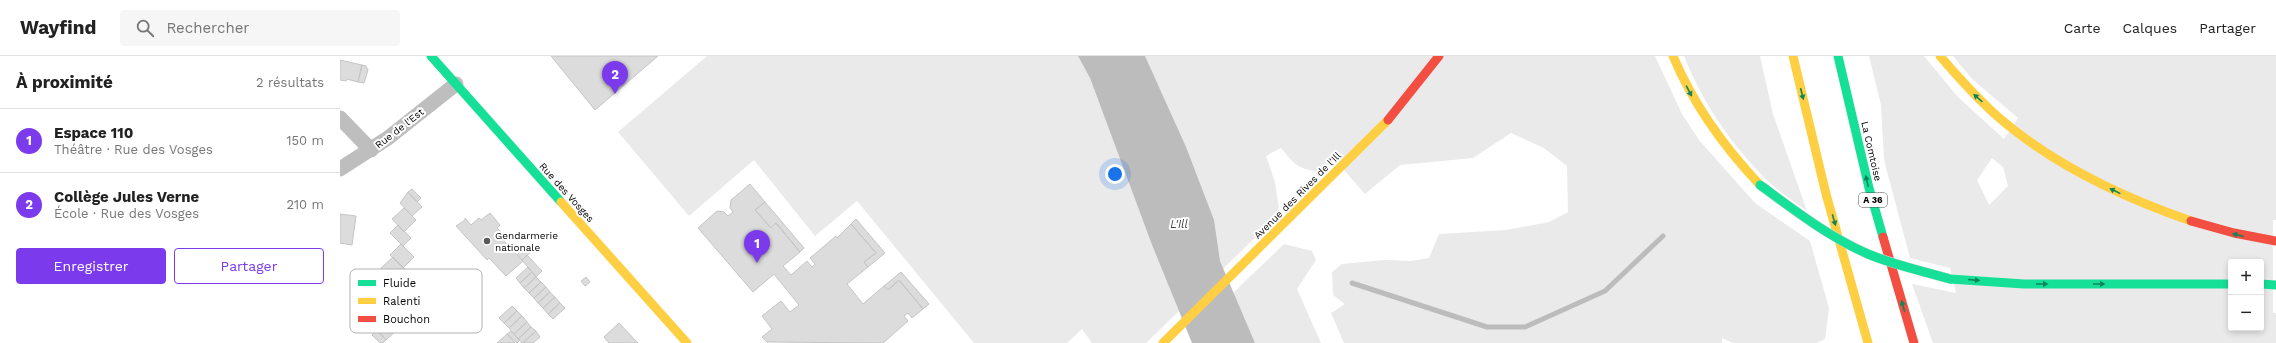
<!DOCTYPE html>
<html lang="fr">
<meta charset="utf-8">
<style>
body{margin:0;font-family:"Work Sans",sans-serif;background:#f6f6f6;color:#222}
.controls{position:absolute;right:12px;bottom:12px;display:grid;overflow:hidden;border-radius:4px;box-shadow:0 2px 6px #0003}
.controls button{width:36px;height:36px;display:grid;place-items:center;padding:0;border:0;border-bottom:1px solid #e0e0e0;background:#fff;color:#222;font:20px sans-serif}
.you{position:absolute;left:775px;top:118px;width:14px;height:14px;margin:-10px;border:3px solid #fff;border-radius:50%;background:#1a73e8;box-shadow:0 0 0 6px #1a73e833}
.badge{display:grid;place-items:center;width:26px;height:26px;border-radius:50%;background:#7c3aed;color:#fff;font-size:13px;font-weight:700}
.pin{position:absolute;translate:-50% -33px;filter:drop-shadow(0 1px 2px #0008)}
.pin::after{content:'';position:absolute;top:21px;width:14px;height:12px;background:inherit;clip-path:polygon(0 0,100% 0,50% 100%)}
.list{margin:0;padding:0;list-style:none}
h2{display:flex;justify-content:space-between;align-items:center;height:52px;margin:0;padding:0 16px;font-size:17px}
h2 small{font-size:13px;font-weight:400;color:#767676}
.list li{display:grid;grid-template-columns:26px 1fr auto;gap:12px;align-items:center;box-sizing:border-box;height:64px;padding:0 16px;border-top:1px solid #e0e0e0}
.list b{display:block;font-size:15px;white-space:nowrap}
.list p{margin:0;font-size:13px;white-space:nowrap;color:#767676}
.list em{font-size:13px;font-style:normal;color:#767676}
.actions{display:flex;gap:8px;padding:12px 16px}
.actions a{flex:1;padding:9px 0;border:1px solid #7c3aed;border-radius:4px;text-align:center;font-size:14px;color:#7c3aed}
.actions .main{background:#7c3aed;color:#fff}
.icon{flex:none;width:22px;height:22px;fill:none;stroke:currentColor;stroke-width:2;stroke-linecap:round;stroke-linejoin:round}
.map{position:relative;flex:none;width:1936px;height:287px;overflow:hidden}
header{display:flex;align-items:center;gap:24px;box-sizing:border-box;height:56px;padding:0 20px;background:#fff;border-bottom:1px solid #e0e0e0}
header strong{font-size:19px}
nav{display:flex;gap:22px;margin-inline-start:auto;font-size:14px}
.search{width:280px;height:36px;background:#f6f6f6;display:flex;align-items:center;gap:10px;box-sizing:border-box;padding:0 14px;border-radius:4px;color:#767676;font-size:15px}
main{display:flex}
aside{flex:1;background:#fff}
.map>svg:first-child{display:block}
.green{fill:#eaeaea;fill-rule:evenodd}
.water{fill:#bcbcbc}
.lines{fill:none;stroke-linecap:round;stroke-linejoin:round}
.stream{stroke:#bcbcbc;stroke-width:5}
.building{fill:#dcdcdc;stroke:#c5c5c5}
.street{stroke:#bebebe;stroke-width:15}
.fast{stroke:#16e098;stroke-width:9}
.slow{stroke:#ffcf43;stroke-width:9}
.jam{stroke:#f24e42;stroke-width:9}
.fast-bridge-casing{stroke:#dbdbdb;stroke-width:10;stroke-linecap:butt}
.fast-bridge{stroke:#16e098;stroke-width:9}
.oneway{fill:#0d865b}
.poi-dot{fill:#595959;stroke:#fff;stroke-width:1.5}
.labels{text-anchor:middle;stroke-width:4;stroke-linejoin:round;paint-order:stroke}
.shield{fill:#fff;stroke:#4c4c4c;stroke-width:1}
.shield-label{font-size:9px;font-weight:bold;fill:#000}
.street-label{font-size:10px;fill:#000;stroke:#fff}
.poi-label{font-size:10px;fill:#000;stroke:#fff;text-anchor:start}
.water-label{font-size:11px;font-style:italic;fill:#404040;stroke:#fff}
.key{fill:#fff;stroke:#b2b2b2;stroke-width:1}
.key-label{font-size:11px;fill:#000}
</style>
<header>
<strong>Wayfind</strong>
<div class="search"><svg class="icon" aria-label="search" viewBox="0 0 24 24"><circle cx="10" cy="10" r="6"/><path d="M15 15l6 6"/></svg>Rechercher</div>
<nav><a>Carte</a><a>Calques</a><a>Partager</a></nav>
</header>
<main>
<aside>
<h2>À proximité<small>2 résultats</small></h2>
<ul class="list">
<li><span class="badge">1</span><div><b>Espace 110</b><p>Théâtre · Rue des Vosges</p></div><em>150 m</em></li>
<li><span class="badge">2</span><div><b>Collège Jules Verne</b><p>École · Rue des Vosges</p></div><em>210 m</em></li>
</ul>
<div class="actions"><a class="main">Enregistrer</a><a>Partager</a></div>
</aside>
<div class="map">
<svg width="1936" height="287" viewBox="0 0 1936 287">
<rect width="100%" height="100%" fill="#fff"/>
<!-- green -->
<path class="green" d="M367,0H738L750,22L812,189L839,255L806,287H752L742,273L727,287H634L517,145L475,180L414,104L349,160L278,76Z
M805,0H1315L1342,58L1359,84L1415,147L1470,185L1489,252L1485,283L1477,287H1393L1382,282V287H1004L991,257L1005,248L993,239L992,216L1002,208L1045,204L1071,205L1089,202L1099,178L1166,174L1209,166L1228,156L1227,110L1204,92L1171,77L1133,102L1060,109L1025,138L995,104L981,116C958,113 956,110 941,92L926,100L935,126L939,153L927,170L882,214Z
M1344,0H1420L1433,58L1467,155C1454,145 1439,136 1428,125C1392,90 1362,46 1344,0Z
M1529,0H1584L1618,41L1664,83L1678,62L1633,24L1613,0H1936V164H1933V257H1936V287H1593L1572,228L1616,237L1610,212L1570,202L1544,104L1541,49ZM1652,102L1663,111L1668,130L1649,149L1637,124ZM1891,206H1921V272H1891Z
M944,188L972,195L976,204L957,233L981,287H915L893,237Z"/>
<!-- water -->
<path class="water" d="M738,0H805L846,91L874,164L880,205L915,287H852L812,189L750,22Z"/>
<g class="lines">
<!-- stream -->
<path class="stream" d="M1012,227L1147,271H1185L1265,235L1323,180"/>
</g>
<!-- building -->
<path class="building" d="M211,0H318L255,54Z
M0,4L22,9L18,26L7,23L6,25L0,24Z
M22,9L26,10L28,14L24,27L18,26Z
M410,128L425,146L415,154L431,172L436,167L460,196L443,210L451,219L467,205L472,211L475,208L470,202L496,180L497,182L511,168L536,197L524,206L528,211L507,228L523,248L544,230L548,234L559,224L583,253L572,262L568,257L564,260L568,265L543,287L427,286L422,281L432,273L422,260L441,245L450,256L459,249L434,218L413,236L358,172L377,155L384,156L388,160L393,156L390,152L391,144Z
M72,133L81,142L77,146L68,136Z
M68,136L82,151L72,160L60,147Z
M425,146L464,192L460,196L436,167L431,172L415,154Z
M64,152L76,164L64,176L52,163Z
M150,157L160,169L157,172L162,177L159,180L183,205L166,220L149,202L147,204L116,170L125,164V162L131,169L139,162L141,164Z
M0,158L16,160L12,189L0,187Z
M516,163L545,197L528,211L524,206L536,197L511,168Z
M58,169L71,182L63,190L50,177Z
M61,188L74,201L63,212L50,199Z
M188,188L193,194L182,204L177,199Z
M187,199L202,215L196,221L182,204Z
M53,201L67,215L55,226L41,212Z
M188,211L192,216L180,227L176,222Z
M192,216L196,221L184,232L180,227Z
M561,216L589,248L583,253L559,224L548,234L544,230Z
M196,221L201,226L189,237L184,232Z
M246,221L250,226L245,230L241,225Z
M201,226L206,231L194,242L189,237Z
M206,231L210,236L198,247L194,242Z
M210,236L215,241L203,252L198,247Z
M215,241L220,247L208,258L203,252Z
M59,247L72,260L46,284L34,271L47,255L49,257Z
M220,247L225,252L213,263L208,258Z
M172,250L177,255L164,267L159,262Z
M177,255L182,260L169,272L164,267Z
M182,260L187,266L174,278L169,272Z
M187,266L191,271L178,283L174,278Z
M279,267L298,287H269L264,281Z
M191,271L196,275L182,287L178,283Z
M37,274L46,284L43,287H40L32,279Z
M171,275L180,284L177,287L167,278Z
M196,275L200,281L193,287H183Z
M167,278L175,287H157Z"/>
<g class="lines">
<!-- street -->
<path class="street" d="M0,62L31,94
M0,113L48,82L116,28"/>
<!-- fast -->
<path class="fast" d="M91,0L221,146
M1498,0L1529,132L1543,181
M1610,223L1684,228H1891
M1921,228L1936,229"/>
<!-- slow -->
<path class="slow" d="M1333,0C1354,50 1383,90 1420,129
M1453,0L1486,138L1528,287
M1600,0C1618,21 1636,41 1657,60C1713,109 1781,141 1851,165
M221,146L347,287
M823,287L1048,64"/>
<!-- jam -->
<path class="jam" d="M1048,64L1099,0
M1851,165L1894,177L1936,185
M1543,181L1574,287"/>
<defs>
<path id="fast-bridge" d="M1420,129C1454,154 1489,181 1528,198C1554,209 1583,215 1610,223"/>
</defs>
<!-- fast-bridge casing -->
<use href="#fast-bridge" class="fast-bridge-casing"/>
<!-- fast-bridge -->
<use href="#fast-bridge" class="fast-bridge"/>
</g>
<!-- one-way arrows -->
<defs><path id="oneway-solid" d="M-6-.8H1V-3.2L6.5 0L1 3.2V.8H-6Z"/></defs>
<g class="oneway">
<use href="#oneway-solid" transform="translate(1349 35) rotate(62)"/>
<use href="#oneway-solid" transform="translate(1462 38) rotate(76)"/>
<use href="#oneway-solid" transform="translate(1638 42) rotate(-138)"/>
<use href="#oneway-solid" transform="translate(1527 125) rotate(-103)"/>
<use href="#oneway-solid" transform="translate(1775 135) rotate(-154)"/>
<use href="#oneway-solid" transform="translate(1494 164) rotate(74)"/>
<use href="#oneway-solid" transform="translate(1898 179) rotate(-166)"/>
<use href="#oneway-solid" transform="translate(1634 224) rotate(5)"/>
<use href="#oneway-solid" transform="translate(1702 228)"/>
<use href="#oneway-solid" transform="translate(1759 228)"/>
<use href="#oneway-solid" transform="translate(1563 250) rotate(-106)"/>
</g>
<!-- markers -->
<circle class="poi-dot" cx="147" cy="185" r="4"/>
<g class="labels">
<!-- shield labels -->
<rect class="shield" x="1519" y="137" width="28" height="14" rx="3"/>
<g class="shield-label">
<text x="1533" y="147">A 36</text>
</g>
<!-- street labels -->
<g class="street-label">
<text transform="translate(59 72) rotate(-38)" y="4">Rue de l'Est</text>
<text transform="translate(1532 95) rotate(77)" y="4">La Comtoise</text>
<text transform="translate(227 136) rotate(48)" y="4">Rue des Vosges</text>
<text transform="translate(957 139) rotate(-45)" y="4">Avenue des Rives de l'Ill</text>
</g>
<!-- poi labels -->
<g class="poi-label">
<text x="155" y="183">Gendarmerie<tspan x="155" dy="12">nationale</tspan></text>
</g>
<!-- water labels -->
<g class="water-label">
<text x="839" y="172">L'Ill</text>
</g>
</g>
<!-- legend -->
<rect x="10" y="213" width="132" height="64" rx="6" class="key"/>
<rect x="18" y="224" width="18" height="6" fill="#16e098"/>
<rect x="18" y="242" width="18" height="6" fill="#ffcf43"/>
<rect x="18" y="260" width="18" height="6" fill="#f24e42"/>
<g class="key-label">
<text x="43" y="231">Fluide</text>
<text x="43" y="249">Ralenti</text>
<text x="43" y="267">Bouchon</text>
</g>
</svg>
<div class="controls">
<button>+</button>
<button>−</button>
</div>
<div class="you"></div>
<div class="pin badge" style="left:417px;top:207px">1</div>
<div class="pin badge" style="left:275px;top:38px">2</div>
</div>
</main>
